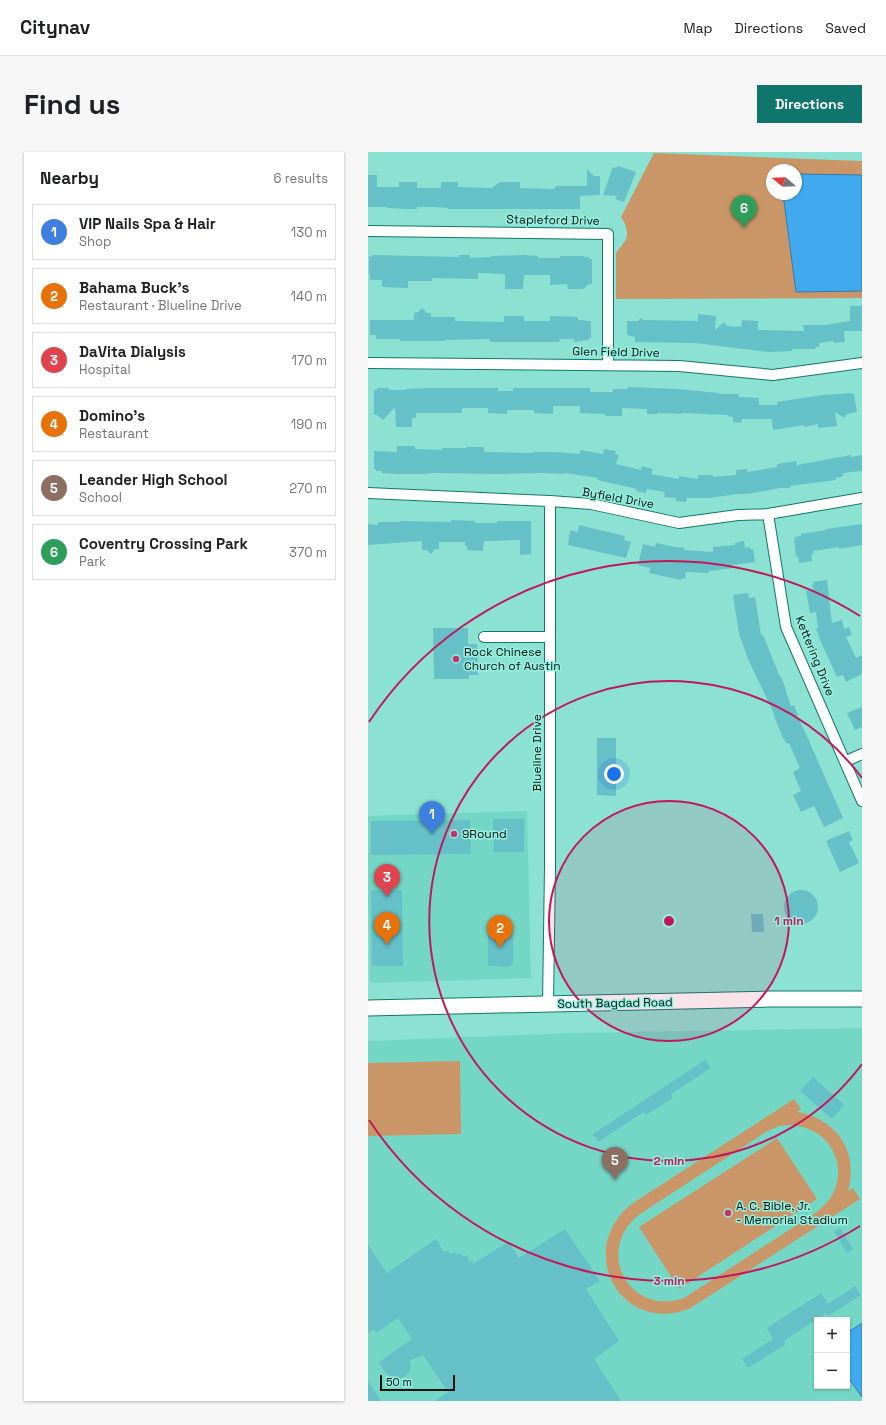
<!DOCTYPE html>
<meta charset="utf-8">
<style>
body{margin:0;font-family:"Space Grotesk",sans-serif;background:#f6f6f6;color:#202124}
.controls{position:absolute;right:12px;bottom:12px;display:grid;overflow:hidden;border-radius:0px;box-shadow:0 1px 3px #0004}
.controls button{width:36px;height:36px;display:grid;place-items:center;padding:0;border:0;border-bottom:1px solid #e0e0e0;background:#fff;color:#202124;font:20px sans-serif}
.compass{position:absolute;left:398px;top:12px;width:36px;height:36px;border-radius:50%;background:#fff;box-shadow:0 1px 3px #0004;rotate:289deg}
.scale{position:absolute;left:12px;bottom:10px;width:75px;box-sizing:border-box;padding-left:4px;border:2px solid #001310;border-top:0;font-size:11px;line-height:14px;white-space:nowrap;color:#001310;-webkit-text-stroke:3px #98efdf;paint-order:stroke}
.you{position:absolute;left:246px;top:622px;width:14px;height:14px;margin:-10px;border:3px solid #fff;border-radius:50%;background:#1a73e8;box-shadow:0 0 0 6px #1a73e833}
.badge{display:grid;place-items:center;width:26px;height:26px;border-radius:50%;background:#0f766e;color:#fff;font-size:13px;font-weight:700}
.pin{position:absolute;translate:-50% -33px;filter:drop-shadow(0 1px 2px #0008)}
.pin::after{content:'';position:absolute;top:21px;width:14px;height:12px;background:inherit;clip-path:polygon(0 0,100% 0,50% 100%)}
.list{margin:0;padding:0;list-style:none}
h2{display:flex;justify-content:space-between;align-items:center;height:52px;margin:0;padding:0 16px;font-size:17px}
h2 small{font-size:13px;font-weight:400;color:#757577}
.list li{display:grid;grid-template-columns:26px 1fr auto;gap:12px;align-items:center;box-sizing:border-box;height:56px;margin:0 8px 8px;padding:0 8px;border:1px solid #e0e0e0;border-radius:0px}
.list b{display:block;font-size:15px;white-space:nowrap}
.list p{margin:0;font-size:13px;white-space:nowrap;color:#757577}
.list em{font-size:13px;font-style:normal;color:#757577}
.map{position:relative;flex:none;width:494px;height:1249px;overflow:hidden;border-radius:0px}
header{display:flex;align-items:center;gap:24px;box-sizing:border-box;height:56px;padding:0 20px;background:#fff;border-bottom:1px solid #e0e0e0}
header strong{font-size:19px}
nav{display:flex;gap:22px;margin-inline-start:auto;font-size:14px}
.intro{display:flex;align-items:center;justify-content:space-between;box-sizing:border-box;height:96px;padding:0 24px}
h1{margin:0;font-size:28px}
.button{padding:10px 18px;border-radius:0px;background:#0f766e;color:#fff;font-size:14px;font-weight:700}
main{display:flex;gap:24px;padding:0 24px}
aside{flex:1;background:#fff;border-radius:0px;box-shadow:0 1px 3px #0004}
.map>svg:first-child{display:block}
.built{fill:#74d7c6;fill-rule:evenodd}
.green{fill:#cb9667;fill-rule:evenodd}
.water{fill:#41aaef;stroke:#2e7dac}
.building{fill:#66c0c7}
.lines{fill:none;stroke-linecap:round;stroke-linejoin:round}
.minor-casing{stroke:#13776a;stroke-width:12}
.secondary-casing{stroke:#13776a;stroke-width:17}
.minor{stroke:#fff;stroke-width:10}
.secondary{stroke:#fff;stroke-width:15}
.ring{fill:none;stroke:#c2185b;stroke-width:2}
.poi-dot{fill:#bf346a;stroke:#98efdf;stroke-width:1.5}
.labels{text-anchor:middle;stroke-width:3;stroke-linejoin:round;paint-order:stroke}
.street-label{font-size:12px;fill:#001310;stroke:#98efdf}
.poi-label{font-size:12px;fill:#001310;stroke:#98efdf;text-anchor:start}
.centre{fill:#c2185b;stroke:#98efdf;stroke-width:2}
.ring-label{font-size:12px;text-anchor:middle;font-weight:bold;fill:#c2185b;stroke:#98efdf;stroke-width:3;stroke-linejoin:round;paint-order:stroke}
</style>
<header>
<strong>Citynav</strong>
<nav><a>Map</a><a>Directions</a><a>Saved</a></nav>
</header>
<div class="intro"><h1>Find us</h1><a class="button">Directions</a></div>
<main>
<aside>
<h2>Nearby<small>6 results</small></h2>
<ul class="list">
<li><span class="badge" style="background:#3f7fe0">1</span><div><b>VIP Nails Spa &amp; Hair</b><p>Shop</p></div><em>130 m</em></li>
<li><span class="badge" style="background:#e8710a">2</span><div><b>Bahama Buck's</b><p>Restaurant · Blueline Drive</p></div><em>140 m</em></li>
<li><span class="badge" style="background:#e0444e">3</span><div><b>DaVita Dialysis</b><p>Hospital</p></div><em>170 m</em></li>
<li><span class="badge" style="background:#e8710a">4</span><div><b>Domino's</b><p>Restaurant</p></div><em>190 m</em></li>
<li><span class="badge" style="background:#8d6e63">5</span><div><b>Leander High School</b><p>School</p></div><em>270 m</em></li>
<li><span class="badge" style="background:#2e9e5b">6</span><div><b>Coventry Crossing Park</b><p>Park</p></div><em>370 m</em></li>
</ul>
</aside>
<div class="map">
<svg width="494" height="1249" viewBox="0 0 494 1249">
<rect width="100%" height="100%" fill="#8be2d2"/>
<!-- built -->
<path class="built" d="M159,659L163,826L2,831L0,753V664Z
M494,876V1249H0V889L205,881ZM449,1168H479V1234H449Z"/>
<!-- green -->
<path class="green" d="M286,1L494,9V146L248,147V102C249,98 252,96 255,92C262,84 259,73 253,65ZM404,18H428V42H404Z
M92,909L93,982L0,984V911Z
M426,947L433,957L429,960C469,967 491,1000 480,1039L485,1036L492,1047L321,1157C251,1183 206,1096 265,1051ZM418,973C469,972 489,1030 449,1060L316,1146C261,1165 225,1098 272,1062L398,980L411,974Z
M409,986L449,1047L311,1137L271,1075Z"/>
<!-- water -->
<path class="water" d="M428,22L494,23V139L428,140L415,42H428Z
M494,1171V1245L479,1224V1181Z"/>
<!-- building -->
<path class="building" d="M250,14L268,20L256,50L247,47L249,44L235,43L245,15L248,16Z
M219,17L226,24H232V43L212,44V57H80V56L66,55H49V57H39L19,56V55H0V23H9V35H31V30H49V36H73V30H90V35L124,36L132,30H152V36L186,37L188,34H219Z
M4,103L91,105V103H102V106L123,105V104L156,103L170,104V106H192V104H216V105H221V107H224V132H221L215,137H200L199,132L182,133V123H156L155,137H137V122L110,121V127L64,126V129H40V136L14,135V128H2V122H1V104L4,105Z
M482,154H494V179H476L477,190L466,191V189L451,191V195H448L447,197H424V199L401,200L327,191L267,190V185L259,183V169H270L273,166L276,168L330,169V162L348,164L347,178L356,170L359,174L373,175L374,168L390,169V178L436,179L435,173H457L482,169Z
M54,156L59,161H63V165H87V169L136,170V164H156V169H182V164L210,165V168L223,169V186H221V188H215V189L206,190V187H192L191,190H122V187L77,188V189H32V187H8V183H2V168H46V161L50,160Z
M260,235L310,237L351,241V242H371V245L391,246V253H409V250L455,243L483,241L484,242H486L489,260L479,262L476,266L467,260L469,274L450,276V272L437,275L436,273L405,278L404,267H374L373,271L365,270V265L360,264V263L314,261V262L290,261V262H279V257L254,256V264H237V262L212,261V254H185V262L166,261V258H139V262L120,261V256H94V261H48V266H44V275H28L27,255L15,268L9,263H6V238H9V236H21V238H38V237L61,236H130V239H145V236H222V240H245V237H259Z
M29,294H47V297L74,298V296H98V295H116V300L165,301V300H187L212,302V298L235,302L236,297L248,299L247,302L251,303L248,312L273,318L274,314L285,317L283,322L311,327V324L330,327V323H345V325L368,323V318L379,317V320L409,315V312L428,309L429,313L483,303V305L494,303V319L475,321V324H473V325L468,326V328L422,334V336H412L380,342H370L341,346H319L318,350L308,349V346L296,345L297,340L279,337L278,341L268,339L269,337L229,328L230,326L197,321V322L175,321L130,322L61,321V322H29L14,321V319H8V317H6V299L29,300Z
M83,368L107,369V371H129V369H163V402L152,403V388L116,389L115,399L99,398V394H97V390H71V397H67L63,402L59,398H54V389L0,393V372L10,373V370H32V369L83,370Z
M494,372V393L471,397V395L445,399L446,402H443L444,409L431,411L430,404L428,405L426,387H428L427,385L433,384V382L458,378V377Z
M211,373L257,384L256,388L263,390L258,406L200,393L202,378L210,380Z
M376,389L377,396L382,395V397H385L387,410L364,413L365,416L341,419V421L318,420L317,427L314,426L313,428L281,421L282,416L270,413L275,392L287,395L288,391L307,395L317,396L316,398L345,400V395L367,393V391Z
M459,428L464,471L474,468L476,477L481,475L484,483L478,485L488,506L494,503V522L478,530L475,523L469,525L452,488L448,476H450L448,460L442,461L438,439L445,438L444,433L446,432L445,430Z
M380,441L381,446L387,445L393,483H395L412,525H413L417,535L420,546L423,554L426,553L430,563L429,564L438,582L475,666L456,675L446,654L433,660L425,643L433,639L425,620L432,616L421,591L419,592L415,586L406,564H407L380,507L371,482L365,443Z
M65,476H100V492H109L110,523H101V527H66Z
M494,555V575L487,578L479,561Z
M229,586H248V644L229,643Z
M125,667H156V700H126Z
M102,668L103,702L3,703V669Z
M481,679L485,688L481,690L491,711L472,720L458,689Z
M416 755a17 17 0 1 1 34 0a17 17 0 1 1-34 0Z
M3,738H34L35,814H4Z
M383,762H395L396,780H384Z
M129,779H145V811L141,815L120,814V781H128Z
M337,908L343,916L303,942L305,946L278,963L276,960L230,990L225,982Z
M445,925L476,953L464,967L432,939Z
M472,1076L485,1097L479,1101L466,1080Z
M197,1077L232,1129L218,1137L251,1189L226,1207L253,1249H67L80,1240L55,1203L41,1209L43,1214L41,1221L34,1226H27L21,1223H19L11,1210L44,1187L30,1166L8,1181L6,1177L0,1181V1093L19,1121L68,1087L76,1100L80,1098L82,1102L87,1100L89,1103L93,1101L95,1105L100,1103L101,1110L104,1108L105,1112L140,1090L151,1106Z
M487,1134L493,1143L460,1164L458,1161L416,1189L418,1192L380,1216L374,1207L405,1187L399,1176L453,1141L460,1152Z
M0,1229L13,1249H0Z"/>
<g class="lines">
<defs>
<path id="minor" d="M0,79L240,82V212
M0,211L311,214L405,223L494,211
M0,341L182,349L223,352L311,371L370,363L400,362L494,346
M400,362L418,475L494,649
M116,485H182
M478,609L494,602
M180,852L182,715V349"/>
<path id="secondary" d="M0,856L403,847H494"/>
</defs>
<!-- minor casing -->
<use href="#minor" class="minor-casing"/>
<!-- secondary casing -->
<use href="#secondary" class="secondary-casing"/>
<!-- minor -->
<use href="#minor" class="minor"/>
<!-- secondary -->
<use href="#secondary" class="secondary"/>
</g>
<!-- distance rings -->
<circle cx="301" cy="769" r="120" fill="#c2185b" fill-opacity=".12"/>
<g class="ring">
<circle cx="301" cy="769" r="120"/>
<path d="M494 912A240 240 0 1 1 494 626"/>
<path d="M492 1074A360 360 0 0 1 1 968M1 570A360 360 0 0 1 492 464"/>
</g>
<!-- markers -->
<g class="poi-dot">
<circle cx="88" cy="507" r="4"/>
<circle cx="86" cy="682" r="4"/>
<circle cx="360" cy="1061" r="4"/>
</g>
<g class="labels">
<!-- street labels -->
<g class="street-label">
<text transform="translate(185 68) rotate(1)" y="4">Stapleford Drive</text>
<text transform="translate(248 200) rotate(1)" y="4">Glen Field Drive</text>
<text transform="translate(250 346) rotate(10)" y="4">Byfield Drive</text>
<text transform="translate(447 504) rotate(68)" y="4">Kettering Drive</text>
<text transform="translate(169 601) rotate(-90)" y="4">Blueline Drive</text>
<text transform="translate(247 851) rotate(-1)" y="4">South Bagdad Road</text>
</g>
<!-- poi labels -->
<g class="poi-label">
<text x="96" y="504">Rock Chinese<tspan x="96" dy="14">Church of Austin</tspan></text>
<text x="94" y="686">9Round</text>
<text x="368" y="1058">A. C. Bible, Jr.<tspan x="368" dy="14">- Memorial Stadium</tspan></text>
</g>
</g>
<circle cx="301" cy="769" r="6" class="centre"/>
<g class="ring-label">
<text x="421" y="773">1 min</text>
<text x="301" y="1013">2 min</text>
<text x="301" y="1133">3 min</text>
</g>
</svg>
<div class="controls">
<button>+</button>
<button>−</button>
</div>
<svg class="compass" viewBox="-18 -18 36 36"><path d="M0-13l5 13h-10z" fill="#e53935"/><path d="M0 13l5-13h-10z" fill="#757577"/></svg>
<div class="scale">50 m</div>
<div class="you"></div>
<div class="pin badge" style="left:64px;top:682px;background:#3f7fe0">1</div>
<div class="pin badge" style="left:132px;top:796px;background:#e8710a">2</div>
<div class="pin badge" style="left:19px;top:745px;background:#e0444e">3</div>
<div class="pin badge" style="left:19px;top:793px;background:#e8710a">4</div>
<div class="pin badge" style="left:247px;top:1028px;background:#8d6e63">5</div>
<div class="pin badge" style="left:376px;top:76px;background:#2e9e5b">6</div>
</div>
</main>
